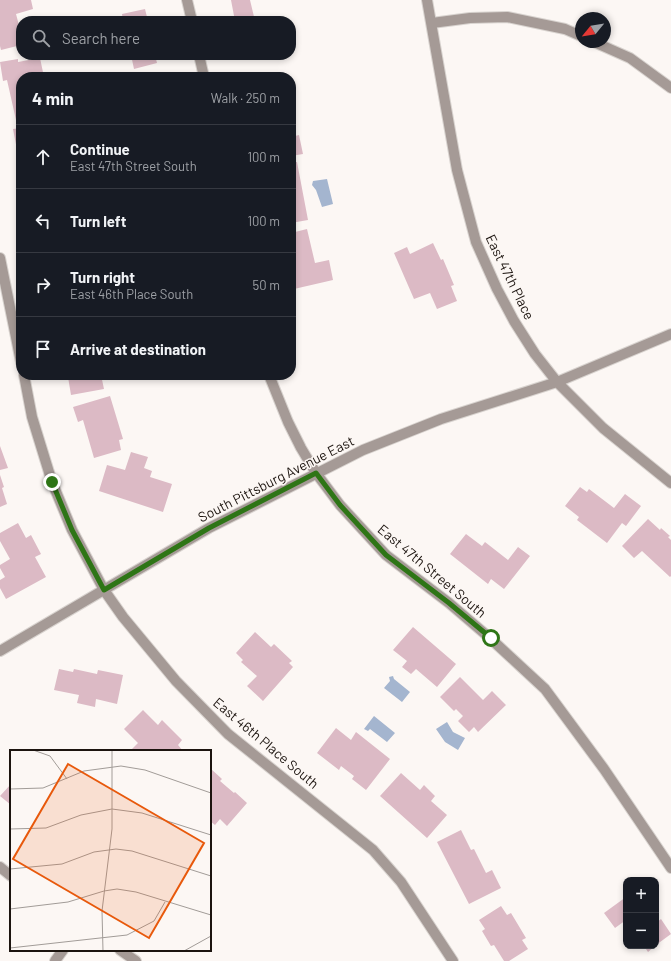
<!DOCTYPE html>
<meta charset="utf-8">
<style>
body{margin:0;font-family:Barlow,sans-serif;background:#20242c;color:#f1f3f6}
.controls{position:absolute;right:12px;bottom:12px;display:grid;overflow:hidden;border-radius:8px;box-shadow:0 2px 6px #0003}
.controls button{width:36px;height:36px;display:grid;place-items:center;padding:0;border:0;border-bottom:1px solid #363941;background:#171b24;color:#f1f3f6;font:20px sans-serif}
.compass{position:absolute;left:575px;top:12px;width:36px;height:36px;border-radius:50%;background:#171b24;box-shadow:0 2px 6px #0003;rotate:240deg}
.stop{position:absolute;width:12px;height:12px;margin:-9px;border:3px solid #2e7516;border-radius:50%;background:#fff}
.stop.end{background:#2e7516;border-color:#fff;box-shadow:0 1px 4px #0008}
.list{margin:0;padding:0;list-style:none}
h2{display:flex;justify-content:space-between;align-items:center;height:52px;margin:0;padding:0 16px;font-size:17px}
h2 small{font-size:13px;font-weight:400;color:#9ea1a6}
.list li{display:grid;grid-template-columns:26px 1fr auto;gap:12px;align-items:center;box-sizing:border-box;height:64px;padding:0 16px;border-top:1px solid #363941}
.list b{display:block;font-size:15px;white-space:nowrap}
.list p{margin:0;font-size:13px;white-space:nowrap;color:#9ea1a6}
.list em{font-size:13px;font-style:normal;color:#9ea1a6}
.icon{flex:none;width:22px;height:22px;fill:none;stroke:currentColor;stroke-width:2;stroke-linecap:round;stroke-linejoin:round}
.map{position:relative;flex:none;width:671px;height:961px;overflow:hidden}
.search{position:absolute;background:#171b24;box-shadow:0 2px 6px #0003;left:16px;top:16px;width:280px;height:44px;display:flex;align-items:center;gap:10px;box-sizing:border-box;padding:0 14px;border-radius:16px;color:#9ea1a6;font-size:15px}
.panel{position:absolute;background:#171b24;box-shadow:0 2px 6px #0003;left:16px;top:72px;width:280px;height:308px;border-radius:16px}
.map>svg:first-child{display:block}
.water{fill:#a4b5cf}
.building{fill:#dcbac5}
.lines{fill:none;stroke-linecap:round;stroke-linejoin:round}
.street-casing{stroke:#d8d3cf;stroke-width:12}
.street{stroke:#a59a96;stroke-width:10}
.route{stroke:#2e7516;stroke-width:5}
.labels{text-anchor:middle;stroke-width:3;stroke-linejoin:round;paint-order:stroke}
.street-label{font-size:14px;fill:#1c140f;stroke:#fcf7f4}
.inset-road{fill:none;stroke:#a29c98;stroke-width:1}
.view{fill:#e8590c;fill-opacity:0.15;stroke:#e8590c;stroke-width:2}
.inset-edge{fill:none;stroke:#1c140f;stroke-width:2}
</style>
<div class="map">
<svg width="671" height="961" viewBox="0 0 671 961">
<rect width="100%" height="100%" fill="#fcf7f4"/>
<!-- water -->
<path class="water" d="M327,179L333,204L322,207L316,190L312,185L313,181Z
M393,676L394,679L410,692L402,702L384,688L390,681L389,677Z
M374,716L395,733L387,742L370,729L368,731L364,729Z
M447,722L453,732L465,738L458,750L445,742L436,729Z"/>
<!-- building -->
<path class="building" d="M0,0H31L33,9L16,14L21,33V45L1,50L0,46Z
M231,0H250L255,21H235Z
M145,9L148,21H123L122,14Z
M131,55H155L157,63L134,69Z
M40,58L44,77H21V119L16,120L7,80L3,81L0,62L18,59V62Z
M21,128V165H20L13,129Z
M299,135L303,154L291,156V137Z
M297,162L308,220L291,223V163Z
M307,229L315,263L329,260L333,280L294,289L291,277V233Z
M433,243L441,260L443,259L454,285L451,286L457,301L437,309L430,293L414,299L394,253L407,247L410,254Z
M72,375H101L104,389L71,395L68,377Z
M110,396L123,439L119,440L121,450L94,458L83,420L78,422L73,407Z
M0,446L8,468L0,470Z
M131,452L148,457L144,468L152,471L150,477L172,484L163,512L99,491L107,465L125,470Z
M0,475L4,487L2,488L7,504L0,507Z
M580,487L587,492L589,489L614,508L625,494L641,506L626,526L622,523L607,543L577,520L579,517L565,506Z
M648,519L660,530L661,528L670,536L668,537L671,540V576L670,577L642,551L634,558L622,546Z
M18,523L26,538L31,535L41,554L35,557L46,577L6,599L0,588V580L5,577L0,568V565L10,559L0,541V533Z
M466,534L482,546L485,542L508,560L518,547L530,556L504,589L491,579L488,584L450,554Z
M413,627L456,664L437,687L416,669L411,674L402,667L407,661L393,650Z
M255,632L271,647L274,644L292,661L289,663L293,667L263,701L247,686L257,676L241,662L243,660L236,653Z
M59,669L73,672L74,669L97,674L98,670L123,675L117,704L96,699L95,707L77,703L79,695L54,690Z
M460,677L483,700L492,691L506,705L478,732L474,727L469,732L458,721L463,716L456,709L454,711L440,697Z
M143,710L158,725L162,720L182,740L178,745L183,751H130L138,743L124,729Z
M336,728L351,740L356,732L390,759L366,790L352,779L354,776L341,766L339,770L317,753Z
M210,768L222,779L220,781L234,793L235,792L247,803L227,826L220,819L215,825L210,821V816L212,814L210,812Z
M401,773L420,790L424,785L435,796L431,801L447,815L427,838L380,796Z
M11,784V805L0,796Z
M461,830L471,850L474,849L486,873L492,870L501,888L469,904L437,842Z
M626,897V920L615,928L604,913Z
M501,906L507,915L511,913L526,938L522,940L528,949L509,961H504L494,945L491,946L482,931L485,929L479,920Z
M661,919L671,934L656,945V920L657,922Z
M644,946H655L648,952Z"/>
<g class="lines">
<defs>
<path id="street" d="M187,0L192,21
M427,0L457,170L476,242L497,289L514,321L535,354L557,382L603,428L671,483
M432,23L470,18L507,17L565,29L581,36
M594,42L630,58L671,88
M199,55L204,77
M0,258L21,362
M24,375L32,417L52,482L72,530L104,590L123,617L176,681L228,734L373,850L401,882L453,961
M269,375L288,422L301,448L316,473L340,505L386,555L449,603L491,639L545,689L604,769L671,868
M0,651L209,528L363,450L441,419L557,382L671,334
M0,867L11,876
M120,950L136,961
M55,961L63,950"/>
</defs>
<!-- street casing -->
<use href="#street" class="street-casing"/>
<!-- street -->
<use href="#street" class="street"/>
</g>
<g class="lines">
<!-- route -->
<path class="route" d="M52,482L72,530L104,590L209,528L316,473L340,505L386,555L449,603L491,638"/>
</g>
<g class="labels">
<!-- street labels -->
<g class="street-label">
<text transform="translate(510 277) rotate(64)" y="5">East 47th Place</text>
<text transform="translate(276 479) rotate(-27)" y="5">South Pittsburg Avenue East</text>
<text transform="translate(432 571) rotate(40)" y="5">East 47th Street South</text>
<text transform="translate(266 743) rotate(40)" y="5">East 46th Place South</text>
</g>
</g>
<!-- overview -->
<g transform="translate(10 750)">
<rect width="201" height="201" fill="#fcf7f4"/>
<path class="inset-road" d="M23,0L40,6L57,29M0,39L33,38L74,21L111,16L135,20L201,43M0,79L36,78L71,65L102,59L132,63L201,85M0,119L52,114L84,102L106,99L122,101L201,126M0,159L58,152L94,141L107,139L126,142L201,165M0,198L117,185L144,171L155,152M93,201L92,161L102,79V0M174,201L201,186"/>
<path class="view" d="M58,14L194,93L139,188L3,109Z"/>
<rect width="201" height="201" class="inset-edge"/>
</g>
</svg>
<div class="controls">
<button>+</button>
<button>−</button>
</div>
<svg class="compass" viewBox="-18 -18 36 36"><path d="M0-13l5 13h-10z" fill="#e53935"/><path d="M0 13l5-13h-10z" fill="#9ea1a6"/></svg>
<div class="stop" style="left:491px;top:638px"></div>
<div class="stop end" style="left:52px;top:482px"></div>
<div class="search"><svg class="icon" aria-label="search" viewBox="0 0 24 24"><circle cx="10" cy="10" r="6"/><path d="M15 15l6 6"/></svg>Search here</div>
<section class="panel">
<h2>4 min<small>Walk · 250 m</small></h2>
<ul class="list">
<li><svg class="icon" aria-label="ahead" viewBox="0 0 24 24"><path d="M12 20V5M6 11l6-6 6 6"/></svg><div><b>Continue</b><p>East 47th Street South</p></div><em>100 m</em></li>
<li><svg class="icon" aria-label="left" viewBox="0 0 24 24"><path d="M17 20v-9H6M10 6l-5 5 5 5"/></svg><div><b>Turn left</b></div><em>100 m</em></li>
<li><svg class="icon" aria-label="right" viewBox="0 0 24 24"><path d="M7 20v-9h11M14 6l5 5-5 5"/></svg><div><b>Turn right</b><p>East 46th Place South</p></div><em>50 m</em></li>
<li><svg class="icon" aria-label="arrive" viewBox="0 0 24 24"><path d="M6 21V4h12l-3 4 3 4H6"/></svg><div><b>Arrive at destination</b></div></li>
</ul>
</section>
</div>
